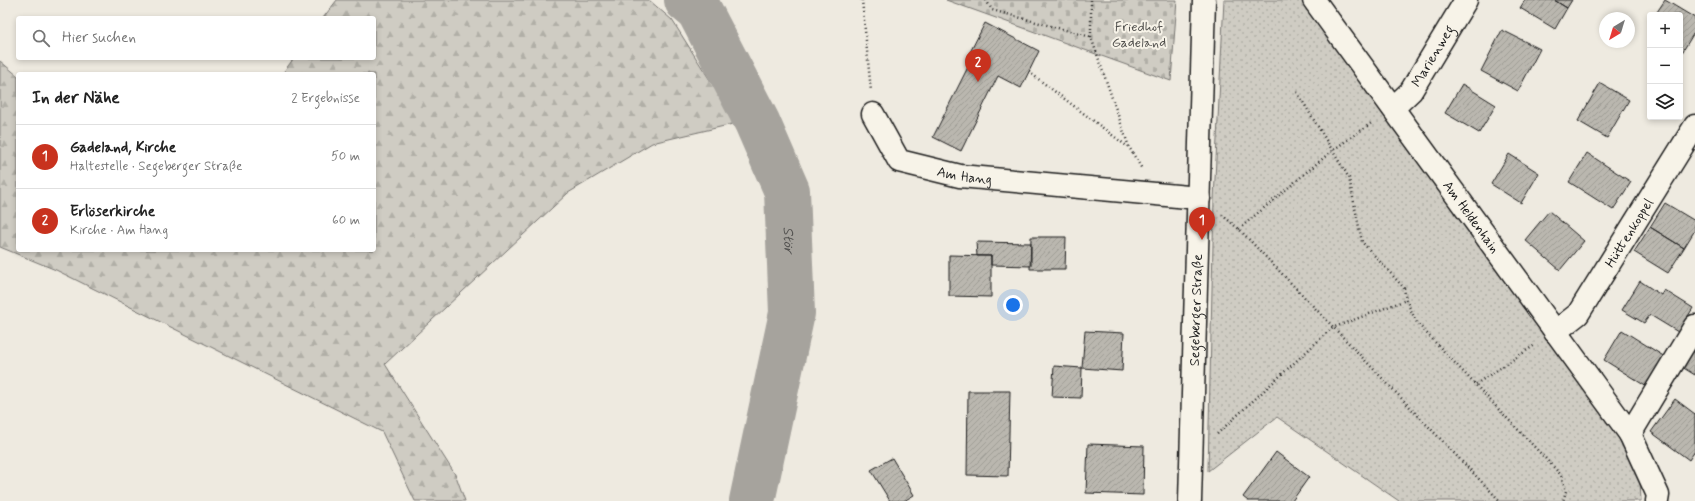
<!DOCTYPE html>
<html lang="de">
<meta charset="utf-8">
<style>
body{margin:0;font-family:Mynerve,sans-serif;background:#f6f6f6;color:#222}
.controls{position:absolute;right:12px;top:12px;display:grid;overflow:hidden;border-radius:4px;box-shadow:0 2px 6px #0003}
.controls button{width:36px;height:36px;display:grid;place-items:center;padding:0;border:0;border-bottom:1px solid #e0e0e0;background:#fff;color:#222;font:20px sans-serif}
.compass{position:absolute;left:1599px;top:12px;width:36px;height:36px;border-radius:50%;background:#fff;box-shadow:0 2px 6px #0003;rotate:218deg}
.you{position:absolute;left:1013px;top:305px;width:14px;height:14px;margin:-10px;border:3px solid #fff;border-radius:50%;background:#1a73e8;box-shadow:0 0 0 6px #1a73e833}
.badge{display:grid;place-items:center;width:26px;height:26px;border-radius:50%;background:#c8321e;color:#fff;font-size:13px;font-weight:700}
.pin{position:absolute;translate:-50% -33px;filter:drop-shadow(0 1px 2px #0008)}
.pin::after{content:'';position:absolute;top:21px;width:14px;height:12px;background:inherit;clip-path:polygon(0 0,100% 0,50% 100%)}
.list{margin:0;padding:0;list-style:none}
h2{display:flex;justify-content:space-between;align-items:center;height:52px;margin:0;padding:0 16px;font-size:17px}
h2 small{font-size:13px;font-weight:400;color:#767676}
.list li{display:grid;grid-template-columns:26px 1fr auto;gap:12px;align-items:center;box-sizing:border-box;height:64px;padding:0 16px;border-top:1px solid #e0e0e0}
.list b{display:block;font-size:15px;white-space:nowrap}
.list p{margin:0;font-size:13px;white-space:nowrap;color:#767676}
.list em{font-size:13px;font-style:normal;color:#767676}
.icon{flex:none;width:22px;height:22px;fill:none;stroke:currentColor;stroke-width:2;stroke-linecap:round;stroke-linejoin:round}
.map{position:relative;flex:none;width:1695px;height:501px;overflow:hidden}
.search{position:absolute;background:#fff;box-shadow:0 2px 6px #0003;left:16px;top:16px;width:360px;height:44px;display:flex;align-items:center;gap:10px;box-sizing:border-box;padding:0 14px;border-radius:4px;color:#767676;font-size:15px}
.panel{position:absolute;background:#fff;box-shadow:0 2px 6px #0003;left:16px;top:72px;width:360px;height:180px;border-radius:4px}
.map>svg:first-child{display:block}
.forest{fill:url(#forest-firs);stroke:#767470}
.cemetery{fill:url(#cemetery-stones);stroke:#767470}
.park{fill:url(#park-dots);stroke:#767470}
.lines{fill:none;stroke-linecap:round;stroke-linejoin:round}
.river{stroke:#a6a39d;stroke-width:46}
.building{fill:url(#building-hatch);stroke:#1c1c1c}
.street-casing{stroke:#1c1c1c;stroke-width:25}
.secondary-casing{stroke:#1c1c1c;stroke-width:25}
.path{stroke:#1c1c1c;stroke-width:2.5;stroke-dasharray:1 3;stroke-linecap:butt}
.street{stroke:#f7f3e8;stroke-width:22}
.secondary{stroke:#f7f3e8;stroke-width:22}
.labels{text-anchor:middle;stroke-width:4;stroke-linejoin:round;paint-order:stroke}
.park-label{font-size:14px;fill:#52514e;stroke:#f7f3e8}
.street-label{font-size:14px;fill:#1c1c1c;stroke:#f7f3e8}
.water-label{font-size:15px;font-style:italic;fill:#535250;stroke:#f7f3e8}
</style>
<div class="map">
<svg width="1695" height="501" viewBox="0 0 1695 501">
<defs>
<pattern id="forest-firs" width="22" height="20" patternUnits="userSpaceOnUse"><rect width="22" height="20" fill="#cfccc3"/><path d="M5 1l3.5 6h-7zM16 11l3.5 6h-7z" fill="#b1afa7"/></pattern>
<pattern id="cemetery-stones" width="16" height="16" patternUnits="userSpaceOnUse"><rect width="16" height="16" fill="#cfccc3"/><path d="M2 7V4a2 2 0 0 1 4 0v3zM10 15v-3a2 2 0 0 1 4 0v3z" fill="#b1afa7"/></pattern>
<pattern id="park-dots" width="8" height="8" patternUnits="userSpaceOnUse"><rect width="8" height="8" fill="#cfccc3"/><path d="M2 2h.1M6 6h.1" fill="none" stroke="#b1afa7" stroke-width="1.8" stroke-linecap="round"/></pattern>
<pattern id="building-hatch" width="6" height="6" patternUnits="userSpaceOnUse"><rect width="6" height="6" fill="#bab7af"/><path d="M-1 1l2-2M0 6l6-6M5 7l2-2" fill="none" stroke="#9f9d96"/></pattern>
</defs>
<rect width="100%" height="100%" fill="#eeeae0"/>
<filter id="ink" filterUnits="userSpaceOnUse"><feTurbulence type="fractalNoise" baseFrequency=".025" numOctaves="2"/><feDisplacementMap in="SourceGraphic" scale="8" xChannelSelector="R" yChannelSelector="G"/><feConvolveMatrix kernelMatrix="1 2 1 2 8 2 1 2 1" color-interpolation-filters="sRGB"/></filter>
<g filter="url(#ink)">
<!-- forest -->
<path class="forest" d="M337,0H649L672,20L737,123L652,143L568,193L385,364L456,476L465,501H415L382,432L56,270L0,247V61L18,76V250H374V74H282L294,58H374V18H323Z"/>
<!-- cemetery -->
<path class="cemetery" d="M946,0H1177L1171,81Z"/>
<!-- park -->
<path class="park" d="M1224,0H1305L1617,432L1640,481L1641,501H1399L1277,417L1208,471L1214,199Z"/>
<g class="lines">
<!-- river -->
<path class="river" id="s1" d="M687,0L699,10L757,122L787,191L792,313L752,501"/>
</g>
<!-- building -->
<path class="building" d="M1525,0H1554L1567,8L1555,29L1520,8Z
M1554,0H1572L1567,8Z
M1665,0L1695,18V31L1680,56V15H1655Z
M985,23L1039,51L1021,88L998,76L961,151L933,137L970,63L966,60Z
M1502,30L1540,49L1518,91L1481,71Z
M1600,83L1629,100L1607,138L1578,121Z
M1462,84L1496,105L1479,133L1445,113Z
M1587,153L1631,182L1613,210L1569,182Z
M1509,154L1539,173L1521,203L1491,184Z
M1665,203L1695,221V230L1684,248L1650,227Z
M1549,211L1584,241L1560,270L1525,240Z
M1650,227L1684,248L1668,273L1634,252Z
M1031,237H1066L1065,269H1030Z
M976,242L1031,243V266L991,265V256H977Z
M949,255L991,256V297L949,296Z
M1640,281L1661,295L1664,290L1693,308L1678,332L1650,315L1644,323L1622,310Z
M1622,330L1665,357L1647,387L1604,360Z
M1085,331L1124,333L1122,371L1082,368Z
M1695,345V375L1682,367Z
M1054,366L1082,368L1081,398L1052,397Z
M968,391H1010L1008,476L967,475Z
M1675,399L1695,414V451L1689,460L1651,432Z
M1088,444L1144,446L1143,495L1086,493Z
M1276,452L1309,477L1292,501H1248L1243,497Z
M892,458L914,495L904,501H890L871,470Z"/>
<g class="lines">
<defs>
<g id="street">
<path id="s2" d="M1314,0L1630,434L1658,495L1657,501"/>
<path id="s3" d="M1393,108L1411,91L1466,0"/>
<path id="s4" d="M873,114L899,161L960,176L1199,198"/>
<path id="s5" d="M1555,332L1578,314L1695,126"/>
<path d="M1630,434L1695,326"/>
</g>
<g id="secondary">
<path id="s6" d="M1190,501L1204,0"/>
</g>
</defs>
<!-- street casing -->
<use href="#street" class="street-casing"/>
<!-- secondary casing -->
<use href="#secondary" class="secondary-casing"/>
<!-- path -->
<path class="path" d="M862,0L871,91
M986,0L992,10L1091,37
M1091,0V37L1129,147L1142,169
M1029,72L1128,147
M1297,92L1349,178L1362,242L1404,288L1406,300L1417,323L1561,475L1566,491L1563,501
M1222,215L1239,229L1500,501
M1239,229L1333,150L1373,122
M1476,384L1535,345
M1217,434L1332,328L1406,300"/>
<!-- street -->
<use href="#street" class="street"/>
<!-- secondary -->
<use href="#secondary" class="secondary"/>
</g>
</g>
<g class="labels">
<!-- park labels -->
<g class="park-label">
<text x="1139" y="31">Friedhof<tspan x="1139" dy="16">Gadeland</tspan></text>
</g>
<!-- street labels -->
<g class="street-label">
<text dy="5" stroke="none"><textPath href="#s3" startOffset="66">Marienweg</textPath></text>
<text dy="5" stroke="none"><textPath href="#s4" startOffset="121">Am Hang</textPath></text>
<text dy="5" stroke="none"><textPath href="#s2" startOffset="268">Am Heldenhain</textPath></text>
<text dy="5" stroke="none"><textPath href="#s5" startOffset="125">Hüttenkoppel</textPath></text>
<text dy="5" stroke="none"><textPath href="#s6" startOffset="191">Segeberger Straße</textPath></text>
</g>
<!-- water labels -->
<g class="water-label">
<text dy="5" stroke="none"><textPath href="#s1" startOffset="266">Stör</textPath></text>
</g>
</g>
</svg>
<div class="controls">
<button>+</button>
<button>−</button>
<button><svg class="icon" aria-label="layers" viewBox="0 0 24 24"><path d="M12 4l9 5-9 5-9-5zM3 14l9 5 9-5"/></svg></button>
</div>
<svg class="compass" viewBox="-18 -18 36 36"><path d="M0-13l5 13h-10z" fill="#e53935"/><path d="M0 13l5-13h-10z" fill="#767676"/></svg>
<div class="you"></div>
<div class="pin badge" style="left:1202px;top:240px">1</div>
<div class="pin badge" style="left:978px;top:82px">2</div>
<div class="search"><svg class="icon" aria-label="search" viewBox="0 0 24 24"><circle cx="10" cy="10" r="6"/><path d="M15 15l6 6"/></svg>Hier suchen</div>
<section class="panel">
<h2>In der Nähe<small>2 Ergebnisse</small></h2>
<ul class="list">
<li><span class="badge">1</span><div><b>Gadeland, Kirche</b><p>Haltestelle · Segeberger Straße</p></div><em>50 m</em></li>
<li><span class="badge">2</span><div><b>Erlöserkirche</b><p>Kirche · Am Hang</p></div><em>60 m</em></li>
</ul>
</section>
</div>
